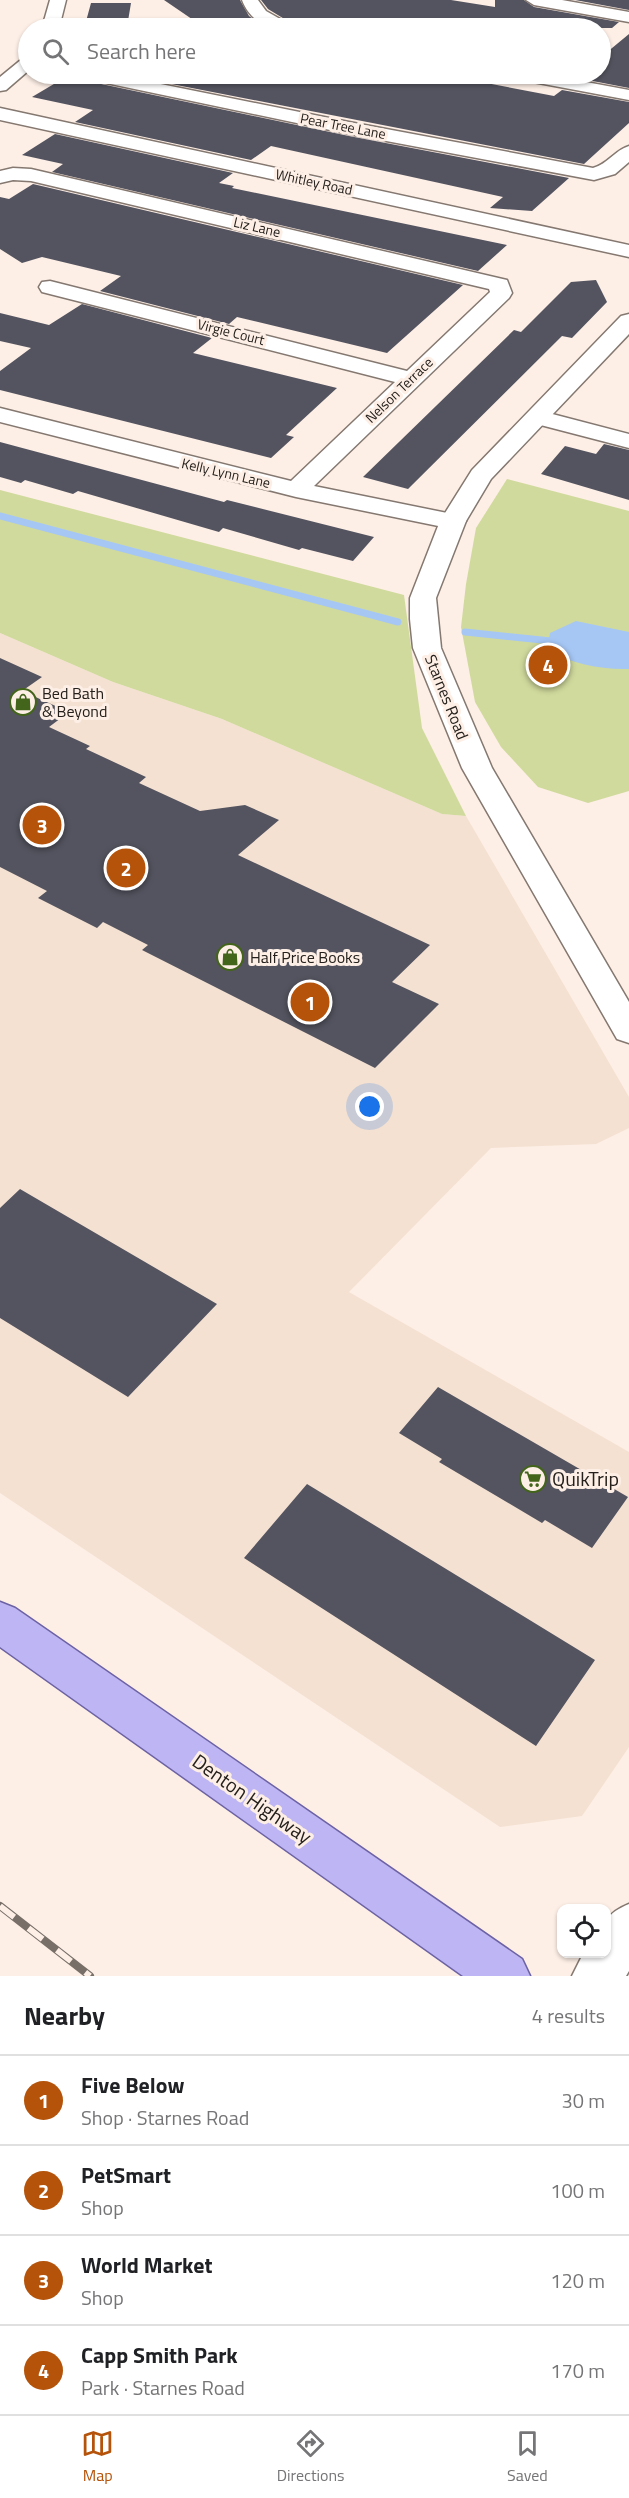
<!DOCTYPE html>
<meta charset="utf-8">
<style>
body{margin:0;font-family:"Titillium Web",sans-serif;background:#f6f6f6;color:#202124}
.controls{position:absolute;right:18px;bottom:18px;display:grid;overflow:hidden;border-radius:12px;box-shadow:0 2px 4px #0004}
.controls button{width:54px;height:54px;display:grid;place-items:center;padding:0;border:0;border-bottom:2px solid #e0e0e0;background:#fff;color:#202124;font:30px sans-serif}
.you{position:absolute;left:370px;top:1107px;width:21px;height:21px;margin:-15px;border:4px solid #fff;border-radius:50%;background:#1a73e8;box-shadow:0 0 0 9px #1a73e833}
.badge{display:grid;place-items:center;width:39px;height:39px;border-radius:50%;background:#b45309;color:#fff;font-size:20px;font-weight:700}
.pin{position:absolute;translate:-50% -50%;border:3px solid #fff;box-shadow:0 2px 6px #0006}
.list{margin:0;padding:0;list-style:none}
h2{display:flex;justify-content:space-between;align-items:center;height:78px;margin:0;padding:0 24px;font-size:26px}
h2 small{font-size:20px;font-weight:400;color:#757577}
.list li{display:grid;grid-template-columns:39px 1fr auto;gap:18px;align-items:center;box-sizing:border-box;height:90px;padding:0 24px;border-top:2px solid #e0e0e0}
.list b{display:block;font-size:22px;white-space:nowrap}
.list p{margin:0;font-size:20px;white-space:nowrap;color:#757577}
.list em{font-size:20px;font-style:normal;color:#757577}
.icon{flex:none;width:33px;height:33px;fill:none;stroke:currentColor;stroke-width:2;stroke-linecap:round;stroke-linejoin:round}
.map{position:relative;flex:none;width:629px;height:1976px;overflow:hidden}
.search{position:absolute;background:#fff;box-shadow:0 2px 4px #0004;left:18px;right:18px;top:18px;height:66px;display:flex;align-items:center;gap:15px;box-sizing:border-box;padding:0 21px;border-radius:33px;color:#757577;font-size:22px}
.sheet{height:438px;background:#fff}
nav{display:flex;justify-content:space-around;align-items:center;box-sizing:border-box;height:84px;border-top:2px solid #e0e0e0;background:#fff;font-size:16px;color:#757577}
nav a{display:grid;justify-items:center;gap:3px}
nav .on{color:#b45309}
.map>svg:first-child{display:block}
.built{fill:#f4e1d2}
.green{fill:#d1da9d}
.water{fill:#a6c7f4}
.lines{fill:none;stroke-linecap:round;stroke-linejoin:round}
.stream{stroke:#a6c7f4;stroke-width:7}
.building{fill:#545460}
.minor-casing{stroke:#847870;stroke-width:3}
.tertiary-casing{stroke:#847870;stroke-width:3}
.secondary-casing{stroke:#847870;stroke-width:3}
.primary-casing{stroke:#6c62a4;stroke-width:3}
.minor{fill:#fff;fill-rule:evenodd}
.tertiary{fill:#fff;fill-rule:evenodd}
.secondary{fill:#fff;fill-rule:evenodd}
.primary{fill:#beb6f4;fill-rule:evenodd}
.rail-casing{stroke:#786f69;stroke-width:8}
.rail{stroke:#fdefe6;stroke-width:6;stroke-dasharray:18;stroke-linecap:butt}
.labels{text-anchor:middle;stroke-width:6;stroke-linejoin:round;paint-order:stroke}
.far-street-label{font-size:14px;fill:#25201c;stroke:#fdefe6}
.poi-label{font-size:16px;fill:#25201c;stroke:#fdefe6;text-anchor:start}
.street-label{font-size:16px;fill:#25201c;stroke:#fdefe6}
.near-poi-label{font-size:20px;fill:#25201c;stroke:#fdefe6;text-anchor:start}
.near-street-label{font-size:20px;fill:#25201c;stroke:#fdefe6}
</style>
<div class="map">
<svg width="629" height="1976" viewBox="0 0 629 1976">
<rect width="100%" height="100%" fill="#fdefe6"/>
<!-- built -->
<path class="built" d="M0,633L113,682L222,719L442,814L466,816L629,1097V1128L596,1144L491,1148L349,1292L629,1452V1747L582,1816L500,1827L0,1493Z"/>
<!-- green -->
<path class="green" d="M507,479L629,511V791L588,803L538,787L501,747L475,702L461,627L466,584L476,528Z
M0,490L404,595L422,728L466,816L442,814L222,719L113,682L0,633Z"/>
<!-- water -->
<path class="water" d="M576,621L629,632V669C599,670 575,663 547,652L550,633Z"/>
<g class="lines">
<!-- stream -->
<path class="stream" d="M0,516L398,622
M465,632L561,642"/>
</g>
<!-- building -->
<path class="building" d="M164,0H240L249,16L261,25L241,28H205Z
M261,0H451L495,7V0H524L534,7L619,22L612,28H341L286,20L268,9Z
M575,0H629V10Z
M91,3H131L127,27L85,25Z
M629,34V88L577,78L582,74H600V58Z
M64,74H76L87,81L349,136L569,178L532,211L490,208L503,197L271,146L251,160L75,122L93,110L32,97L64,78Z
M120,74H439L554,96L562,90L629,102V123L584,164Z
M55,134L233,173L219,183L234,186L232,188L507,245L478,271L52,172L63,164L22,155Z
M33,184L463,285L387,353L237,317L229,324L100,291L121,276L42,257L22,263L0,249V197L9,199Z
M596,280L607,302L572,338L562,336L408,489L363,477L514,330L521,332L571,282Z
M82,304L212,338L193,353L337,388L286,435L294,437L271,458L0,390V371L31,348L0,341V313L49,325Z
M0,442L224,502L227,500L374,537L353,561L302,548L299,550L223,528L219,532L78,491L73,494L25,480L21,483L0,477Z
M604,444L629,450V500L541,474L565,446L596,454Z
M0,658L42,677L22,691L69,712L49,727L90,746L86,749L146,777L139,783L200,811L245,805L279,820L238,855L430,945L392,982L439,1004L375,1068L142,950L148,945L103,922L97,928L38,898L47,891L0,867Z
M20,1189L217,1304L128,1397L0,1318V1208Z
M438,1387L628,1497L592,1548L545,1520L542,1523L439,1462L442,1459L399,1433Z
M307,1484L595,1660L536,1746L244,1558Z"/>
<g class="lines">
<defs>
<path id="minor" d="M242,0H258L266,11L296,28C272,30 251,24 242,0Z
M526,0H562L629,12V22L534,5Z
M78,74H111L349,122L593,168C608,164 615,150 629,146V162L615,174L594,180L349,134L87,79Z
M508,74H543L629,90V100L517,79Z
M13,168L31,169L507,280L512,293L509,298L314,486L462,516L466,521L462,526L453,529L296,497L0,422V408L291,481L395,382L42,292L39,287L42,282L50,281L407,371L490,292L489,289L31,181L13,180L0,183V171Z
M537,410L629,434V448L529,422L525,417L529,412Z"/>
<path id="tertiary" d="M50,0H66L59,28H42Z
M28,58V71L6,90L0,91V77L22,59Z
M0,108L629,245V257L0,120Z"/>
<path id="secondary" d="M629,314V334L491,479L466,521L436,598L441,648L492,768L629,1002V1043L617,1039L462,768L413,648L410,619V598L440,521L472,470L621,316Z
M629,1904V1971L626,1976H572L583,1954H606C606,1925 600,1916 629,1904Z"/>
<path id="primary" d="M0,1602L15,1608L522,1959L530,1976H463L0,1647Z"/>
</defs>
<!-- minor casing -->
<use href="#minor" class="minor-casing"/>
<!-- tertiary casing -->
<use href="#tertiary" class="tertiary-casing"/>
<!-- secondary casing -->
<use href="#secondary" class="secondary-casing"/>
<!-- primary casing -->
<use href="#primary" class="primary-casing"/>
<!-- minor -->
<use href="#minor" class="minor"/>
<!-- tertiary -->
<use href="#tertiary" class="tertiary"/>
<!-- secondary -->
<use href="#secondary" class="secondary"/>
<!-- primary -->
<use href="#primary" class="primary"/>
<defs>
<path id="rail" d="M0,1906L90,1976"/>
</defs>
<!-- rail casing -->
<use href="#rail" class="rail-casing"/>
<!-- rail -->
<use href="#rail" class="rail"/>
</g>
<!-- icons -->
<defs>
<symbol id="shop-ring" viewBox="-11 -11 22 22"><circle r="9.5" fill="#fdefe6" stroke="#43641b" stroke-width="1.5"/><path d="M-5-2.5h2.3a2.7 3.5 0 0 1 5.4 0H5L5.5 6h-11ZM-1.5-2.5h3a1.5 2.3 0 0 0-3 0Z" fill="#43641b"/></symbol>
<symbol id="supermarket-ring" viewBox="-11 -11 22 22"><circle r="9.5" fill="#fdefe6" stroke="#43641b" stroke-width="1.5"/><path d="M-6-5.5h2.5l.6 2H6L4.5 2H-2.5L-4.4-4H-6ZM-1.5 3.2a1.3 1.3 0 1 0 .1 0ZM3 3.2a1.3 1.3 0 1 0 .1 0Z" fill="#43641b"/></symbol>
</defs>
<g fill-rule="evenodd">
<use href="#shop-ring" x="8" y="687" width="30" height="30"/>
<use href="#shop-ring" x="215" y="942" width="30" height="30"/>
<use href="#supermarket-ring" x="518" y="1464" width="30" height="30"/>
</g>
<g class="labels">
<!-- far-street labels -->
<g class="far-street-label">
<text transform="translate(343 126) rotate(11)" y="5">Pear Tree Lane</text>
<text transform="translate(314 182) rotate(12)" y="5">Whitley Road</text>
<text transform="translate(257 227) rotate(13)" y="5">Liz Lane</text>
<text transform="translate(231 332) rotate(14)" y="5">Virgie Court</text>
<text transform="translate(399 390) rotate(-44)" y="5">Nelson Terrace</text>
<text transform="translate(226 473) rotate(13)" y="5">Kelly Lynn Lane</text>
</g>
<!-- poi labels -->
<g class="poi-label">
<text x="42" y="699">Bed Bath<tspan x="42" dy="18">&amp; Beyond</tspan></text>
<text x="250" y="963">Half Price Books</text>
</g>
<!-- street labels -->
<g class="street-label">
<text transform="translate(447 697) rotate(68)" y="6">Starnes Road</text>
</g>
<!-- near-poi labels -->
<g class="near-poi-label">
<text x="552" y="1486">QuikTrip</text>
</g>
<!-- near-street labels -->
<g class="near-street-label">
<text transform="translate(252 1799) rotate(35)" y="7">Denton Highway</text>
</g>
</g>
</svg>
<div class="controls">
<button><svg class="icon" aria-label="locate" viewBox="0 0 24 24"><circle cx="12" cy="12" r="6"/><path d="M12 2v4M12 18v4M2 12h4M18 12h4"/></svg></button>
</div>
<div class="you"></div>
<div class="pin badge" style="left:310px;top:1002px">1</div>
<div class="pin badge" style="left:126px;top:868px">2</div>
<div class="pin badge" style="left:42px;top:825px">3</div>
<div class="pin badge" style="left:548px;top:665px">4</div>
<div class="search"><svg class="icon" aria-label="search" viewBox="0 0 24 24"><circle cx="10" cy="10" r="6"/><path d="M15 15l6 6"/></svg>Search here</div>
</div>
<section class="sheet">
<h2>Nearby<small>4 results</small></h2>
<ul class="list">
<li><span class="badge">1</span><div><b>Five Below</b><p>Shop · Starnes Road</p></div><em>30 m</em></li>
<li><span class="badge">2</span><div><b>PetSmart</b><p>Shop</p></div><em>100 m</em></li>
<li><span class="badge">3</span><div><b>World Market</b><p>Shop</p></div><em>120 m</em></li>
<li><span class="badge">4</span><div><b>Capp Smith Park</b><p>Park · Starnes Road</p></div><em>170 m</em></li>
</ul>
</section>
<nav>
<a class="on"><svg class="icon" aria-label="map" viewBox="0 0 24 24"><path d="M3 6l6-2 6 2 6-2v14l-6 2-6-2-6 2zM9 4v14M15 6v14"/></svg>Map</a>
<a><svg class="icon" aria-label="directions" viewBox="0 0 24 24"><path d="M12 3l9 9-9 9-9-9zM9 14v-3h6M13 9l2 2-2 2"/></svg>Directions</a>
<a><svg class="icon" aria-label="saved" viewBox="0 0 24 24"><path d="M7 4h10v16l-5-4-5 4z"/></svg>Saved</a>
</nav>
